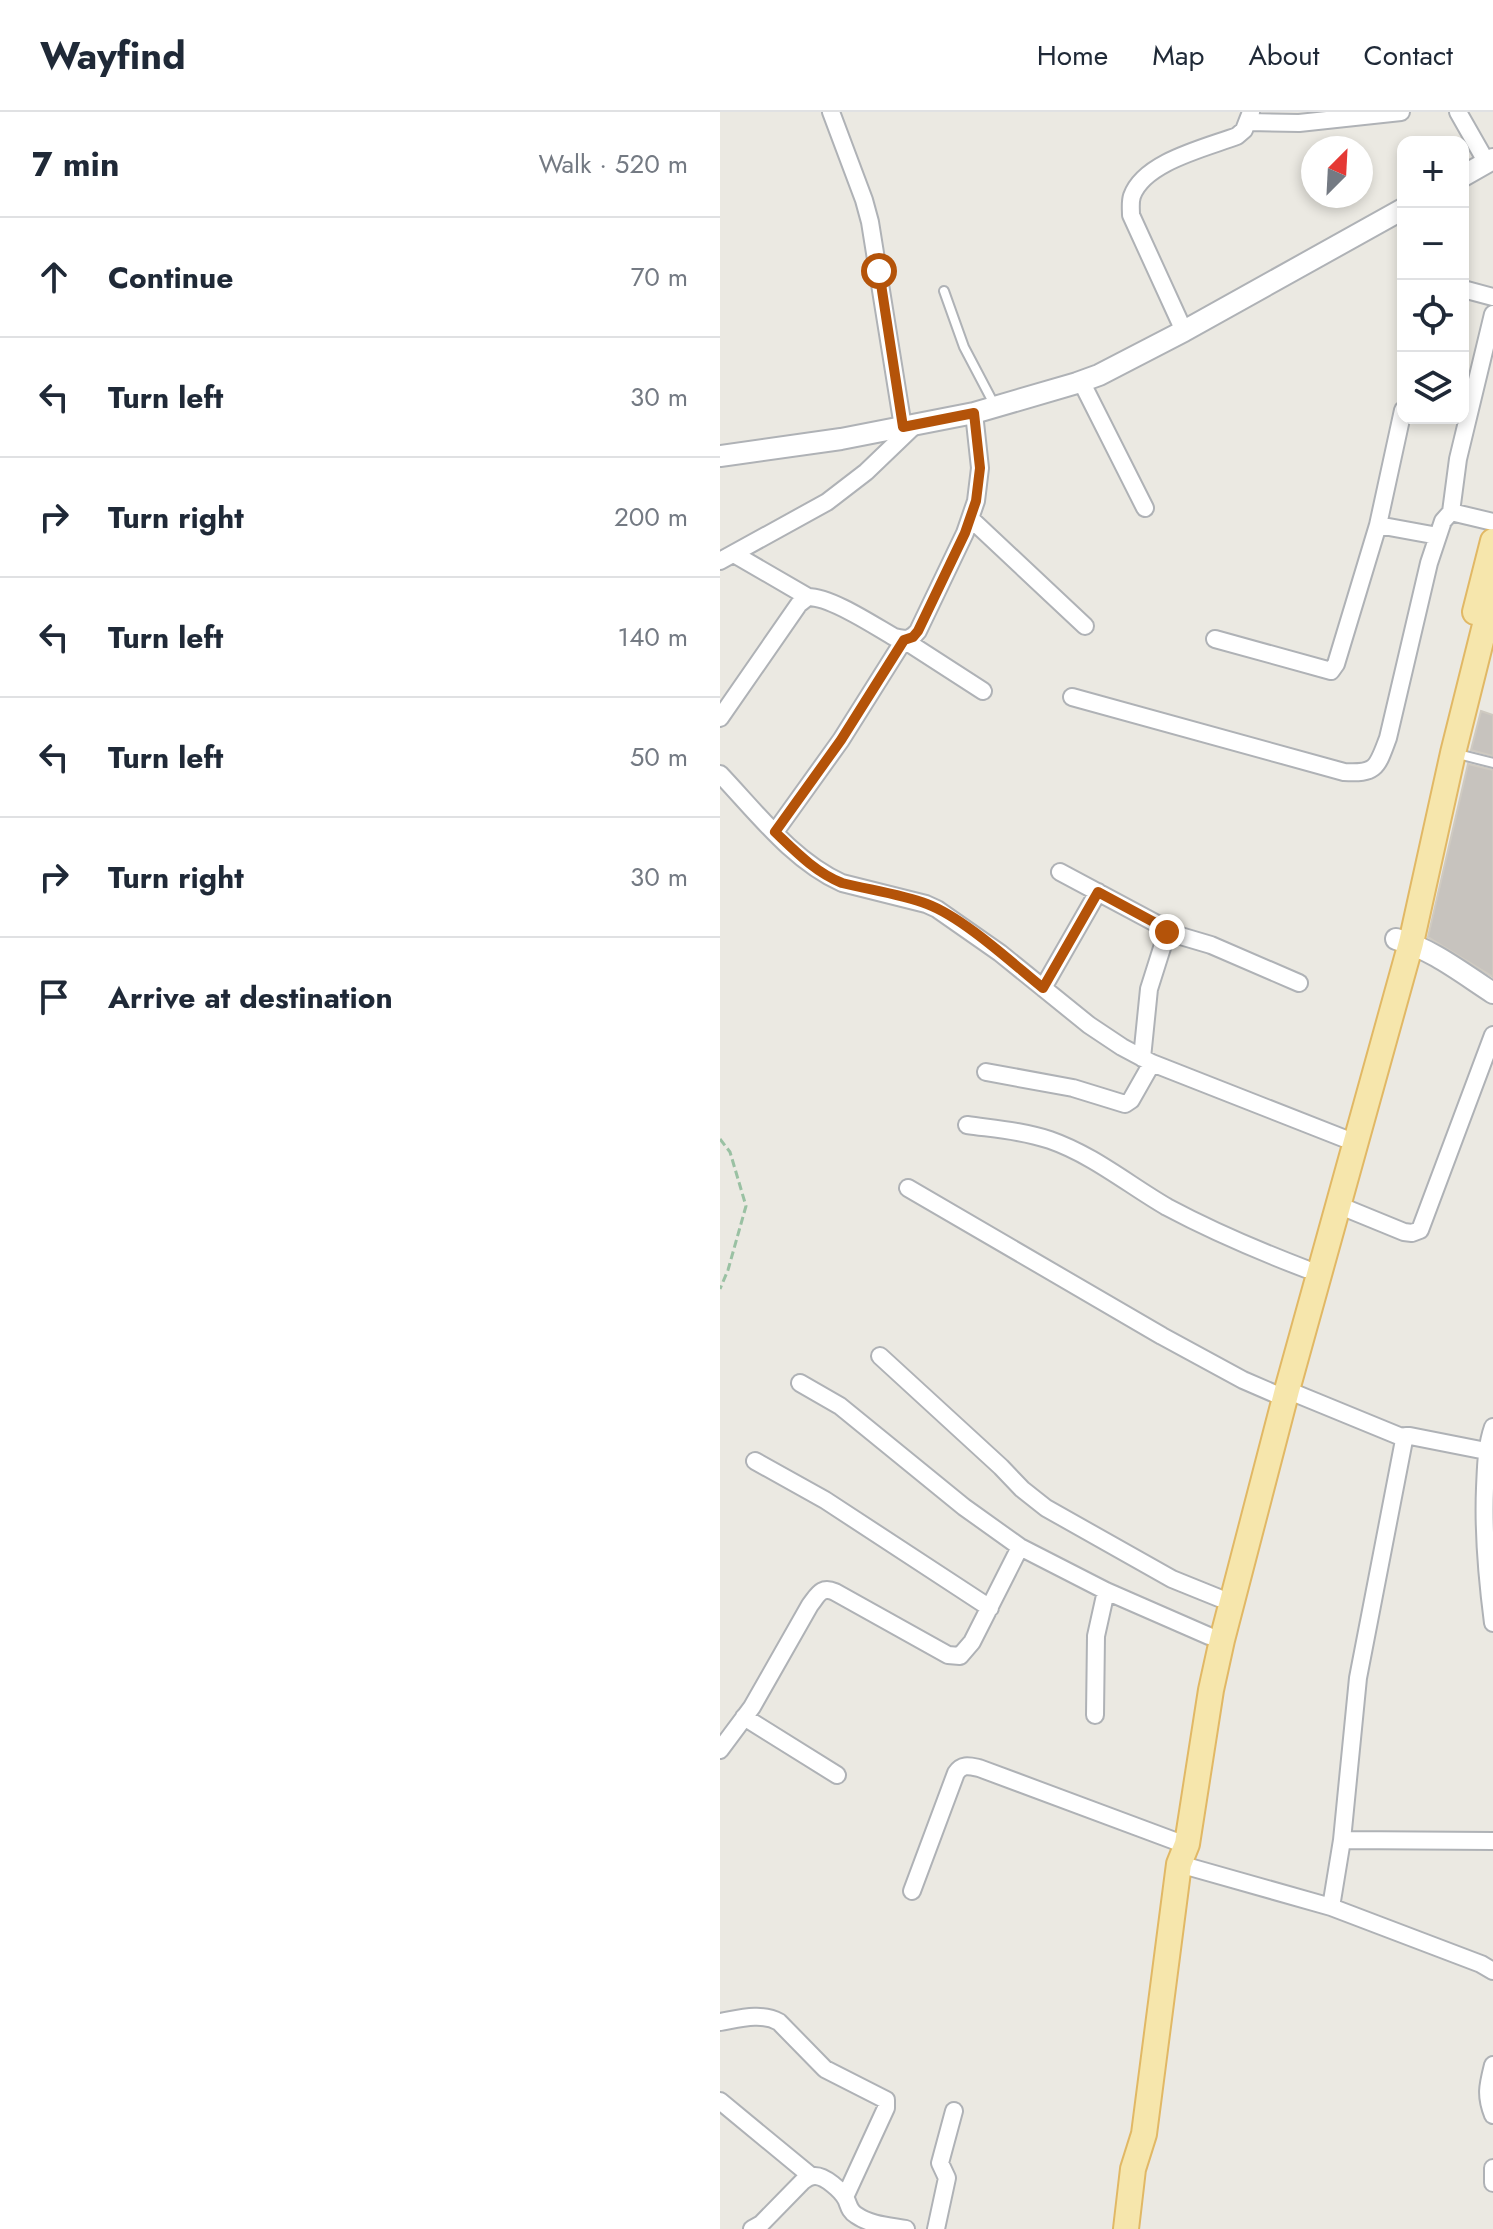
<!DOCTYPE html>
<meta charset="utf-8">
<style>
body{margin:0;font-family:Jost,sans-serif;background:#f6f6f7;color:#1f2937}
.controls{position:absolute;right:24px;top:24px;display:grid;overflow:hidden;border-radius:16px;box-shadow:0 4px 12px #0003}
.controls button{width:72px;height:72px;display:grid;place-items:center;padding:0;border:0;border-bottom:2px solid #e0e1e3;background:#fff;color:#1f2937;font:40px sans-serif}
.compass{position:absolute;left:581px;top:24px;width:72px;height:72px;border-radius:50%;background:#fff;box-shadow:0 4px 12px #0003;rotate:24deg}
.stop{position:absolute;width:24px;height:24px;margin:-18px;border:6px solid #b45309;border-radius:50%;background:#fff}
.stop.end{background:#b45309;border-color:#fff;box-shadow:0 2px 8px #0008}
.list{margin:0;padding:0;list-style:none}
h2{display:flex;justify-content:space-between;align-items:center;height:104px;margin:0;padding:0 32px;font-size:34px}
h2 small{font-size:26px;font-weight:400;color:#747a83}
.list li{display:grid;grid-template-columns:52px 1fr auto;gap:24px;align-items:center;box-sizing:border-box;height:120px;padding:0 32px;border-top:2px solid #e0e1e3}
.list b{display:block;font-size:30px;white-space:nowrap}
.list em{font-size:26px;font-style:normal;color:#747a83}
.icon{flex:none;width:44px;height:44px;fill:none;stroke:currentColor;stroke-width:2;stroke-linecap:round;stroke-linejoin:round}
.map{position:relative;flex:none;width:773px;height:2117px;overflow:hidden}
header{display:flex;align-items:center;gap:48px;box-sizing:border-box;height:112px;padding:0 40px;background:#fff;border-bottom:2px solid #e0e1e3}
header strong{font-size:38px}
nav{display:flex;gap:44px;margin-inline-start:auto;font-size:28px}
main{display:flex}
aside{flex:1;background:#fff}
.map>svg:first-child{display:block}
.building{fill:#c7c3be;stroke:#cfcac1;stroke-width:2}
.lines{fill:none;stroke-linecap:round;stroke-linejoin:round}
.service-casing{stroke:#afb2b6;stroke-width:12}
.minor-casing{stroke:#afb2b6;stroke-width:20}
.tertiary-casing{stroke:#afb2b6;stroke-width:24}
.primary-casing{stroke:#e1b865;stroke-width:28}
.path{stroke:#9ac1a3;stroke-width:3;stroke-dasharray:8 4;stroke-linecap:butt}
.service{stroke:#fff;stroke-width:8}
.minor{stroke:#fff;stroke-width:16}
.tertiary{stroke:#fff;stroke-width:20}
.primary{stroke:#f6e6ac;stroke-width:24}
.route{stroke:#b45309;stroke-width:10}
</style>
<header>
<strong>Wayfind</strong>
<nav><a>Home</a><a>Map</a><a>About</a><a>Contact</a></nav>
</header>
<main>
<aside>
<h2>7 min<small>Walk · 520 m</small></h2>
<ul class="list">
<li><svg class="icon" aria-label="ahead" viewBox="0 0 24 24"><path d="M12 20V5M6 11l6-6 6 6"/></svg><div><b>Continue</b></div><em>70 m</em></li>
<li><svg class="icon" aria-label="left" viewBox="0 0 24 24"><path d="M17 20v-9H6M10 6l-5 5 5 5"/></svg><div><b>Turn left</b></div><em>30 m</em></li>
<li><svg class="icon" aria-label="right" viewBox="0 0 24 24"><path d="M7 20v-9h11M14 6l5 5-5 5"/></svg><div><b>Turn right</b></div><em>200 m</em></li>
<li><svg class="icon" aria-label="left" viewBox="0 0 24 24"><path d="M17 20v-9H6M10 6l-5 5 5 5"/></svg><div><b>Turn left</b></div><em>140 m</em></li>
<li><svg class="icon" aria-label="left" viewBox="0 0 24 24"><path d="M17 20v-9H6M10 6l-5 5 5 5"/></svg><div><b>Turn left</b></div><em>50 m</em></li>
<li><svg class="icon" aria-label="right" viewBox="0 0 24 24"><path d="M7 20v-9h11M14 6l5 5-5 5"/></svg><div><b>Turn right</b></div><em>30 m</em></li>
<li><svg class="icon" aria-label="arrive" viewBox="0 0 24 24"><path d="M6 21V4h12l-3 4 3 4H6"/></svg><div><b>Arrive at destination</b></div></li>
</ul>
</aside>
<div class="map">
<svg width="773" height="2117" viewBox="0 0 773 2117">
<rect width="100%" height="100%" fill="#ebe9e2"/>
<!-- building -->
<path class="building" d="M761,599L773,603V644L751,638Z
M748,652L773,658V865L708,825Z"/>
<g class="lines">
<defs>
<path id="service" d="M224,179L244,235L275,294
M738,642L773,651"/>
<path id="minor" d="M111,0L144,88L150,110L183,315
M738,0L767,51
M529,10L579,11L681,0
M743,177L773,185
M464,219L411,103C411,97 410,90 412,84C424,50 485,36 517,24L524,18L531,0
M361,269L425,396
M731,400L738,347L773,202
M251,407L365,514
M658,413L683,298
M14,442L88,485
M0,449L107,390L146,360L195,313
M495,527L611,559L616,552L658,413L718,424
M352,585L624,660C657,662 657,655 668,626L709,451L723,409L731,400L773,410
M0,606L79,492L88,485C111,485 153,513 174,525C185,528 191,528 198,519L245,421L256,389L260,356L254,301
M0,662C37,701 73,749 122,771L206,792L217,797L280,841L369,913L402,935L432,951L623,1026
M55,720L121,628L184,528L263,579
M340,760L441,814L447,820L429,877L422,946
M447,820L491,833L579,871
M323,876L378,780
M266,960L353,976L405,992L411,988L432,951
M247,1013C275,1017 303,1019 330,1028C373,1043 409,1073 447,1095C492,1119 539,1139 586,1157
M188,1076L442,1224L523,1268L553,1281
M618,1093L684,1120L692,1121L700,1118L773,923
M160,1244L281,1355L302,1377L326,1396L452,1467L499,1486
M80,1271L120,1294L244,1395L300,1435L386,1479L489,1524
M567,1278L684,1326
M773,1315C766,1335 766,1355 765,1376C763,1423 767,1465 773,1511
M35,1349L105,1388L270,1496
M375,1603L376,1524L386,1479
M24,1605L117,1663
M0,1638L32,1595L90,1493C98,1483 101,1474 115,1480L228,1543L240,1544L252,1530L300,1435
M622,1728L773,1729
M459,1752L611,1795L761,1852L773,1859
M192,1779L236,1661C242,1652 249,1654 259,1656L455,1729
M611,1795L622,1728L638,1566L684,1328L686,1324H690L766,1339
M0,1910C18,1907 42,1900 59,1910L105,1957L166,1988V1996L125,2085
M773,1953C768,1973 765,1983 773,2003
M0,1989L91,2064
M773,2056V2071
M32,2117L41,2112L83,2069C87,2066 90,2064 95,2064C105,2064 121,2078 126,2087C129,2093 129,2099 136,2103C150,2113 169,2114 186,2117
M216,2117L227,2066L220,2051L234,1999"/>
<path id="tertiary" d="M743,64L773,47
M0,344L121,327L254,301L357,271L379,263L464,219L683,97
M676,827C712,837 742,861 773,881"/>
<path id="primary" d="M755,500L773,429
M406,2117L413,2057L424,2022L459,1752L467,1732L491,1578L502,1528L567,1278L691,831L733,641L773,481"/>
</defs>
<!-- service casing -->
<use href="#service" class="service-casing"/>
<!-- minor casing -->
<use href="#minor" class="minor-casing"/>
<!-- tertiary casing -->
<use href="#tertiary" class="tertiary-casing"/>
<!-- primary casing -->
<use href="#primary" class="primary-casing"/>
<!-- path -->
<path class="path" d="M0,1027L10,1040L26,1094L8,1158L0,1177"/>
<!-- service -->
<use href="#service" class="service"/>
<!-- minor -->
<use href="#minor" class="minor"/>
<!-- tertiary -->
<use href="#tertiary" class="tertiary"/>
<!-- primary -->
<use href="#primary" class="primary"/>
</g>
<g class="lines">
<!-- route -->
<path class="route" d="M159,159L183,315L254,301L260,356L256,389L245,421L198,519L193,525L184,528L121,628L55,720C76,740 95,760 122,771C150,778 180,782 207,792C244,806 292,851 323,876L378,780L441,814L447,820"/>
</g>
</svg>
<div class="controls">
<button>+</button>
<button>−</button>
<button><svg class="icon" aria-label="locate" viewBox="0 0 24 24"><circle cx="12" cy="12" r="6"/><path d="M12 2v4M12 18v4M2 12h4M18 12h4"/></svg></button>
<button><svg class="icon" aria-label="layers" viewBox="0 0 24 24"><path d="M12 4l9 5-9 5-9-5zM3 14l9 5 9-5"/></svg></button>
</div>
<svg class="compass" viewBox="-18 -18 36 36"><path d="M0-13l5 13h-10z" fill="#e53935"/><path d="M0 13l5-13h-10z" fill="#747a83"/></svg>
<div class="stop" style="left:159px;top:159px"></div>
<div class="stop end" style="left:447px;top:820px"></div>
</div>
</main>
